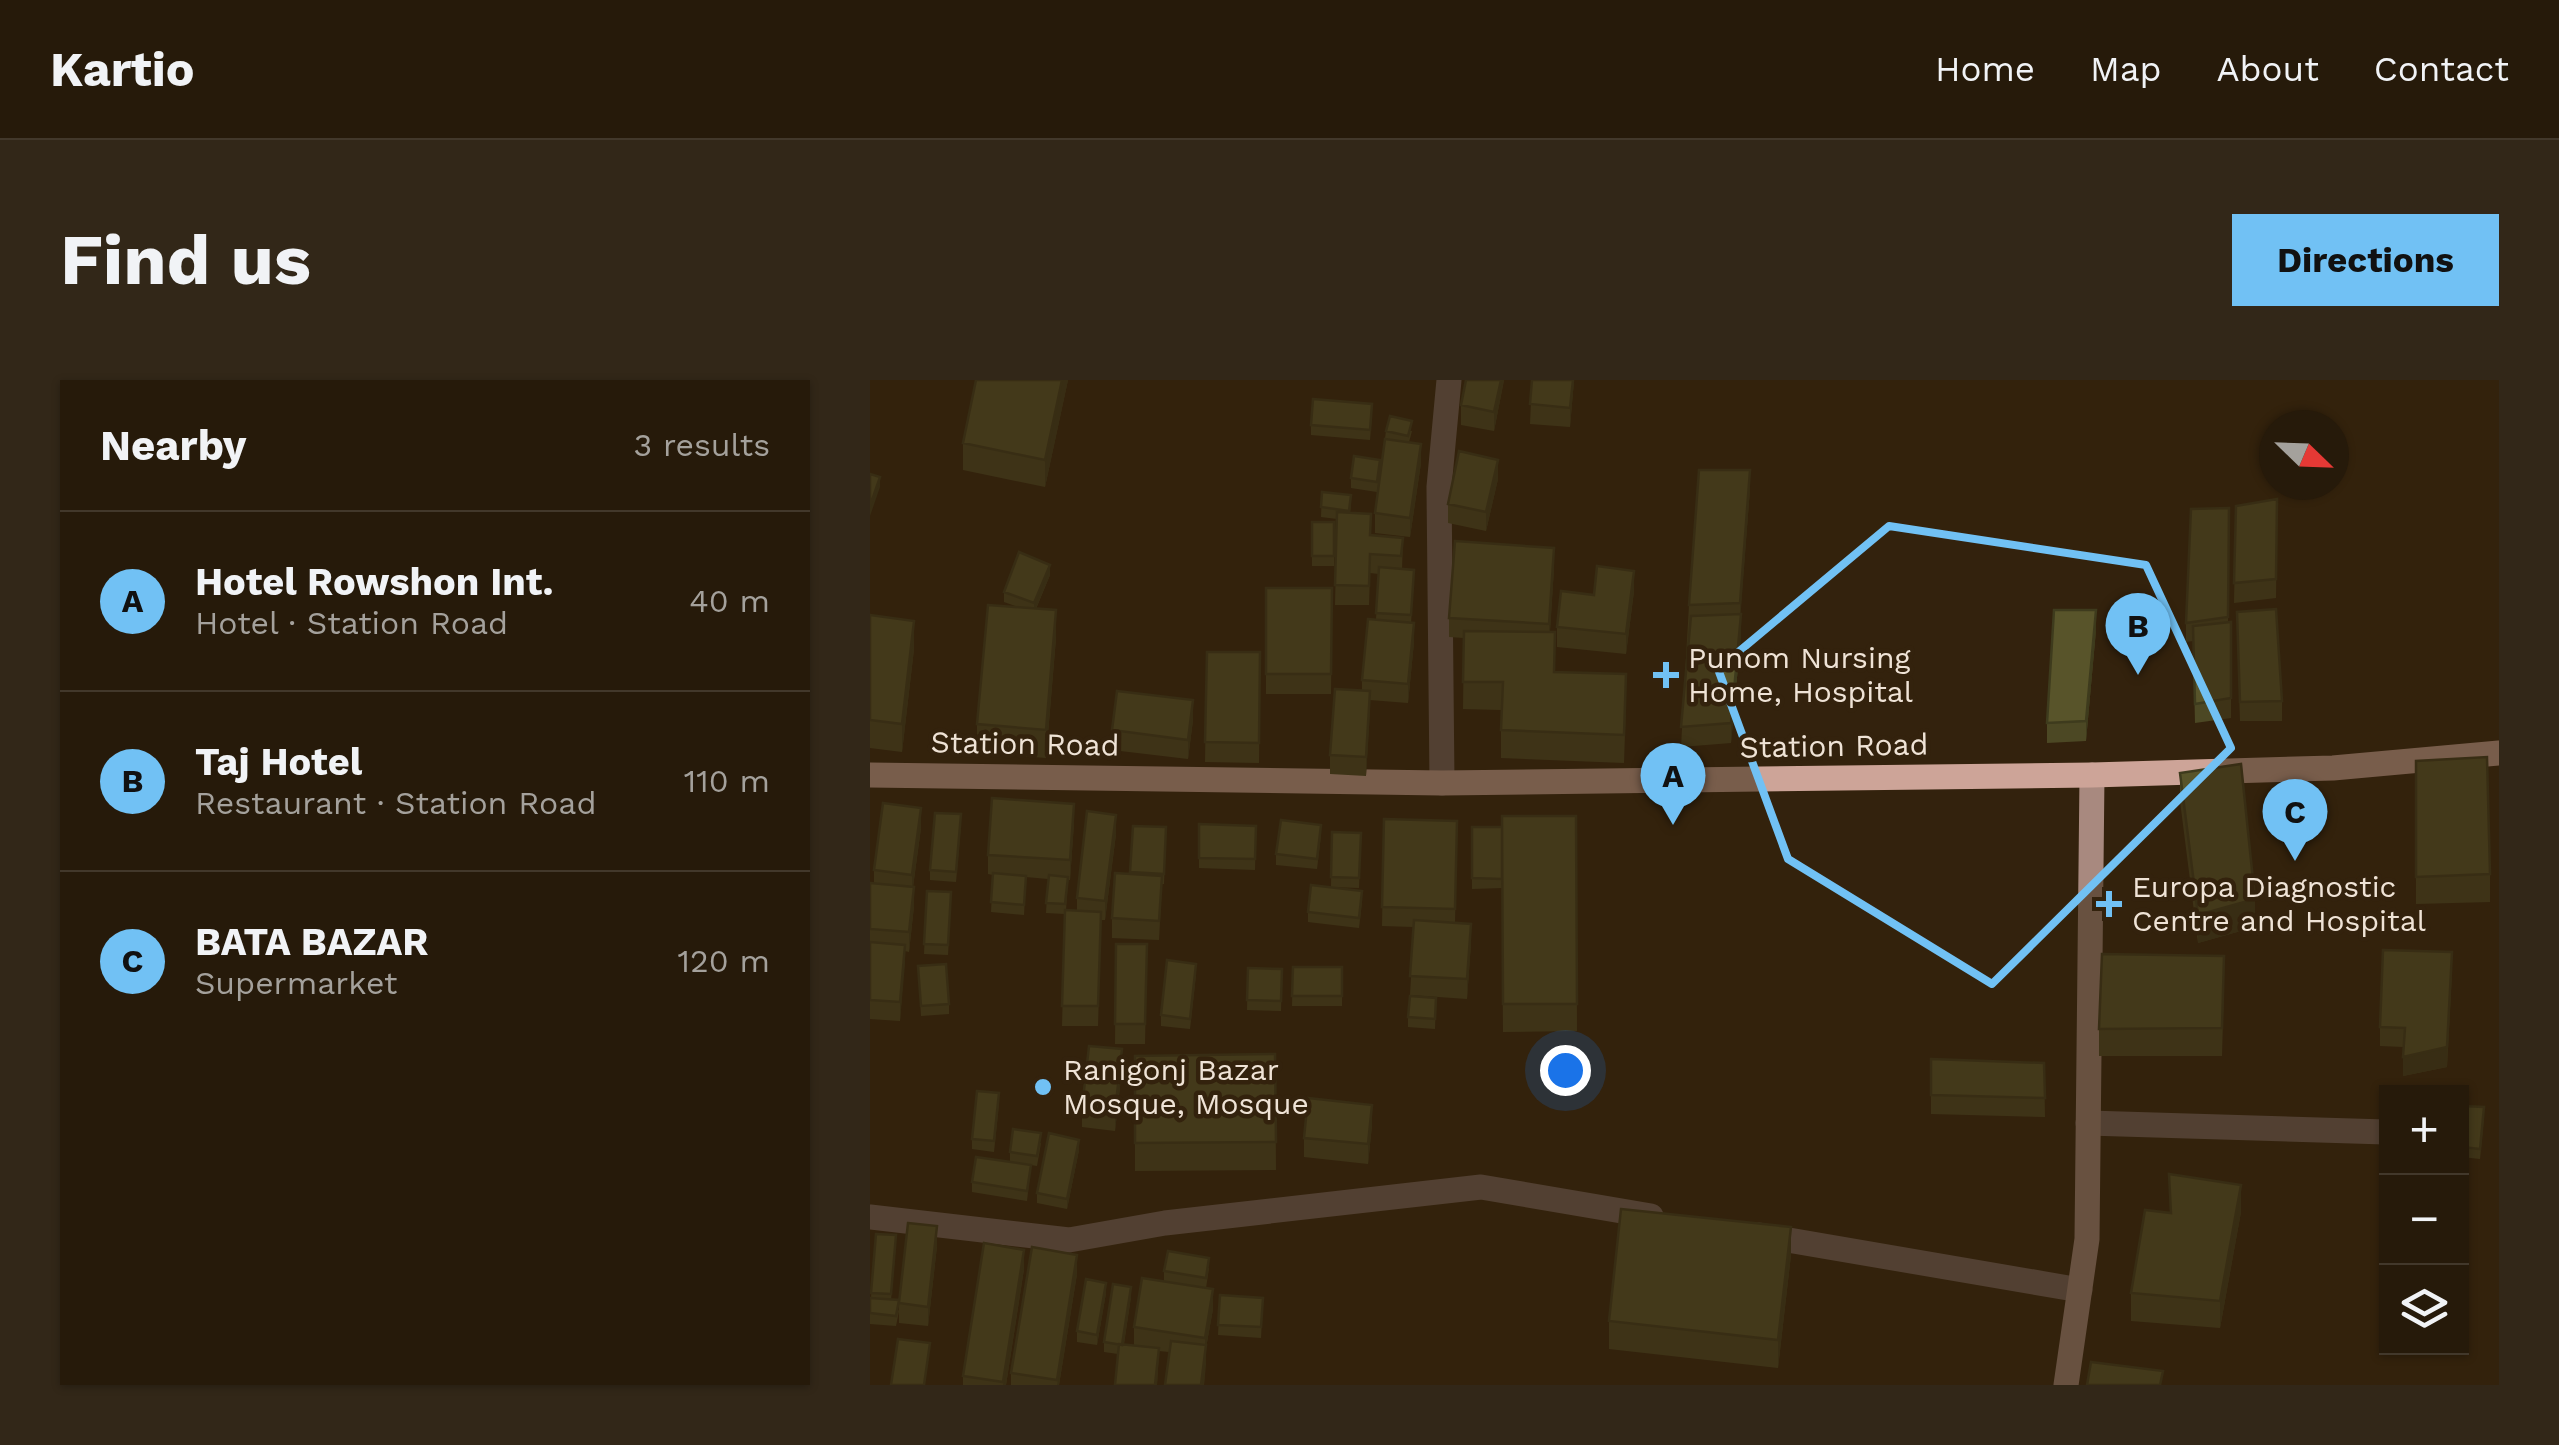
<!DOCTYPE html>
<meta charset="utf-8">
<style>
body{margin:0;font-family:"Work Sans",sans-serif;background:#322718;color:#f1f3f6}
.controls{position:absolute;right:30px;bottom:30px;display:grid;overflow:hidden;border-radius:0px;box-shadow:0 2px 8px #0004}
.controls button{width:90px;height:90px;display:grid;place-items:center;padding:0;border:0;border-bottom:2px solid #42382b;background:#261a0a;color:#f1f3f6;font:50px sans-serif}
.compass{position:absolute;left:1389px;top:30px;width:90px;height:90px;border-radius:50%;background:#261a0a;box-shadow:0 2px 8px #0004;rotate:113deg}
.you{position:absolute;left:695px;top:690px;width:35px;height:35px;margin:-25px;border:8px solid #fff;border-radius:50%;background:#1a73e8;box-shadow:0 0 0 15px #1a73e833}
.badge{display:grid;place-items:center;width:65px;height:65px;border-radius:50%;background:#71c1f4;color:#111;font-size:32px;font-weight:700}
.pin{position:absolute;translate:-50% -82px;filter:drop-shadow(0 2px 5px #0008)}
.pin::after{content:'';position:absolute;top:52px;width:35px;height:30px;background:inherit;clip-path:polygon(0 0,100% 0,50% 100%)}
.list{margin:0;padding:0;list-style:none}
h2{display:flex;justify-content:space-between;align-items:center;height:130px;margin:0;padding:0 40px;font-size:42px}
h2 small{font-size:32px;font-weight:400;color:#a4a19c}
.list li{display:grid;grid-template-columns:65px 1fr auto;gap:30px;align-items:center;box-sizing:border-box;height:180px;padding:0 40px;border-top:2px solid #42382b}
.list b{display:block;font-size:38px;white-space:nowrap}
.list p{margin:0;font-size:32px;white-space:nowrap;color:#a4a19c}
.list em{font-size:32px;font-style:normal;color:#a4a19c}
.icon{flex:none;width:55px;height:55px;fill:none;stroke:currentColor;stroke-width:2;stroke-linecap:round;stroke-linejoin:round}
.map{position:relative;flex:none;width:1629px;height:1005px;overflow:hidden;border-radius:0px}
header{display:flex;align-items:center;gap:60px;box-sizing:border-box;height:140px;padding:0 50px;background:#261a0a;border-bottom:2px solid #42382b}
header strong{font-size:48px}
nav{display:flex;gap:55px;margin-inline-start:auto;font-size:35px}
.intro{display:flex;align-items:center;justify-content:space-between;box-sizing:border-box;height:240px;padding:0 60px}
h1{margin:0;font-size:70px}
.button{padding:25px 45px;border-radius:0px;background:#71c1f4;color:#111;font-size:35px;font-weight:700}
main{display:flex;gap:60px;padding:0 60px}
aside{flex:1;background:#261a0a;border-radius:0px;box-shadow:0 2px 8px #0004}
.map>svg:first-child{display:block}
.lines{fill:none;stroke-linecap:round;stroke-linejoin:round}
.street{stroke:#79655f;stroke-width:25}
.secondary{stroke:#a8897f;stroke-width:25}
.primary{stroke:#cda498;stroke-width:25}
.wall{fill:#4c4824}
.shaded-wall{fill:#3e3b1d}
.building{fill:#58542a;stroke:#3e3b1d;stroke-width:2.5}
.marked{fill:none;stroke:#71c1f4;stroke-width:8;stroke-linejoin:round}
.poi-dot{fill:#71c1f4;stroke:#33220d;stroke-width:4}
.labels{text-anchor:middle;stroke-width:9;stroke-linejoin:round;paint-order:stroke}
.poi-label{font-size:30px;fill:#efe3d6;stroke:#33220d;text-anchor:start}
.street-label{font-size:30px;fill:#efe3d6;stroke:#33220d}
</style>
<header>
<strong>Kartio</strong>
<nav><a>Home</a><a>Map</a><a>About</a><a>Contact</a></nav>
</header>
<div class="intro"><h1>Find us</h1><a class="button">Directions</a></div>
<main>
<aside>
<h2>Nearby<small>3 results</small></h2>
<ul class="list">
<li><span class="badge">A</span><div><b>Hotel Rowshon Int.</b><p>Hotel · Station Road</p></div><em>40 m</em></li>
<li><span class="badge">B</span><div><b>Taj Hotel</b><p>Restaurant · Station Road</p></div><em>110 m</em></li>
<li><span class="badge">C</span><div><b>BATA BAZAR</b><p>Supermarket</p></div><em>120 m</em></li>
</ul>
</aside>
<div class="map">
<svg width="1629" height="1005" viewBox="0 0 1629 1005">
<rect width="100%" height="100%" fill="#33220d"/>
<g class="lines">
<!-- street -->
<path class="street" d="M572,403L569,107L579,0
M1218,743L1516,752
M0,837L199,860L295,843L611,807L781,836
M889,855L1210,910"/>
<!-- secondary -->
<path class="secondary" d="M1196,1005L1217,859L1222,395"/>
<!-- primary -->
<path class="primary" d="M0,395L572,403L1222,395L1463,388L1629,373"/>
</g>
<!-- wall -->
<path class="wall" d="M106,0H198L175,107L93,90V63Z
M634,0L624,51L591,45V25Z
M662,0H704L700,47L660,44Z
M502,34L500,60L441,55V45Z
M516,51H542L539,62L551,83L540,157L505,153V133Z
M510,90L507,112L481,108V98Z
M628,99L616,151L578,143V124Z
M880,109L870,234L871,254L861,363L811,367L819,225Z
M452,112L481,125L480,133L501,156L533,158L532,189L544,200L541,243L544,262L538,323L500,320L496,396L460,394V375L492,311V300L506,239L509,194L500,193L499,225H465L467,139L451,137Z
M1407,119L1406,218L1364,223L1366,126Z
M1359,128L1358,243L1361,242V338L1325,343L1323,261L1316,262V243Z
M442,142H464V186H442Z
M684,188L680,252L685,292L756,322L754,383L631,378V330L593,329L594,258L579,257V238Z
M180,195L166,229L186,258L176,378L107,372V344L148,227L134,222V212Z
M396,208H462L461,314H396Z
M764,211L756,274L687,267V247L724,215Z
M0,235L44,269L32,372L0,368Z
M1226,250L1216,361L1177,363V343Z
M1367,251L1412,321V341H1370Z
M337,272H390L389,383L335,382Z
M323,340L318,379L242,370V350Z
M1546,381L1620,494V522L1546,524Z
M1310,393L1385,547L1328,563L1310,421Z
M706,436L707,651L633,652L632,508L602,509V447H632Z
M514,439L587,441L585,543L601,563L597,619L540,615L544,547L512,546Z
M204,443L200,500H198L196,530L207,531V518L246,454L235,540H231L228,646H192L195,534L176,533L178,499L156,497L154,535L121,532L123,495L118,494V475Z
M329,444L386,446L385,490L329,488Z
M91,445L86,502L60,500V490Z
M263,446L296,447L294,504H292L289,560L242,558V538L260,494Z
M51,448L43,507L44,526L39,572L35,571L30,641L0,639V503H4V490Z
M462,452L491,453L489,508L461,507Z
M451,455L447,489L406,485V474Z
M57,511L81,523L78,575L54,574Z
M492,521L489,548L438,542V532Z
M246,564H277L275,664H245Z
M48,586L79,624V634L51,636Z
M423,587H472V626H422Z
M378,588L412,589L411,631L377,630Z
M1582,592L1577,687L1533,696L1534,667L1510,666V647Z
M326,594L320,649L291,646V635Z
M1354,603L1352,676H1229V649Z
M566,618L565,649L538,647V637Z
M405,674L406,790L265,791V676Z
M1061,679L1174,683L1175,737L1061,734Z
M252,689L245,751L212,747V728Z
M129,723L124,772L102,769V759Z
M1592,726L1614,737L1610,779L1592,777Z
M502,745L498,784L434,777V758Z
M171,763L167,786L161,785L157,821L102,812V802L140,782V772Z
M209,770L197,829L167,823V813Z
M1299,794L1371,832L1350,948L1261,941V913L1300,833Z
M6,854L26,865L21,920L29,931L26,946L0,944V918H1Z
M67,866L58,946L29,943V923Z
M921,875L908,988L739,969V941Z
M339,888L336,908L294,901V891Z
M154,889L136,1005H93V996Z
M207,894L189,1005H141V993Z
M236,913L227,965L207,962V951Z
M350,915L393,918L391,958L348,955Z
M261,917L254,964L264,965V947L343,929L336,968L334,1005H295L299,972L289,971L287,1005H245L248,974L234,972V962Z"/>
<!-- shaded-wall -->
<path class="shaded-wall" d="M192,0H198L175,107V80Z
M631,0H634L624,51V32Z
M703,0H704L700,47V28Z
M551,64V83L540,157V138Z
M628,80V99L616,151V132Z
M880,90V109L870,242V223Z
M10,97V107L0,136V126Z
M684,168V188L679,264V244Z
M180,185V195L164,233V223Z
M764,191V211L756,274V254Z
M186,230V258L176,378V350Z
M1226,230V250L1216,361V341Z
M871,234V254L861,363V343Z
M44,241V269L32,372V344Z
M544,243V262L538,323V304Z
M500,311V331L496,396V377Z
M323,320V340L318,379V360Z
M204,424V443L200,500V480Z
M51,428V448L42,514V495Z
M246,435V454L235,540V521Z
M44,507V526L39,572V552Z
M1385,519V547L1328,563V535Z
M601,544V563L597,619V599Z
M35,565V584L30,641V622Z
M1582,572L1577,687L1533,696V677Z
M252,669V689L245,751V732Z
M502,725V745L498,784V764Z
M209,760V770L197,829V819Z
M1371,805V832L1350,948V921Z
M67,846V866L58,946V927Z
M921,847V875L908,988V960Z
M154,870V889L136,1005H133Z
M207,875V894L189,1005H187Z
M236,903V913L227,965V955Z
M261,907V917L252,975V965Z
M343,909V929L336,968V985L334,1005H331L335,978V958Z
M289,968L287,1005H285Z"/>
<!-- building -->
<path class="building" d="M106,0H192L175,80L93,63Z
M596,0H631L624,32L591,25Z
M662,0H703L700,28L660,24Z
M443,19L502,24L500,50L441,45Z
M520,36L542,41L538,56L516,51Z
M515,59L551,64L540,138L505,133Z
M589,71L628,80L616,132L578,124Z
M484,76L510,80L507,102L481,98Z
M829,90H880L870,223L819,225Z
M0,94L10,97L0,126Z
M452,112L481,115L479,131L451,127Z
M1407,119L1406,199L1364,203L1366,126Z
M1359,128L1358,237L1316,243L1321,129Z
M467,132L501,134L500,155L533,158L531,176L500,174L499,206L465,205Z
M442,142H464V176H442Z
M585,161L684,168L679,244L579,238Z
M149,172L180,185L164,223L134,212Z
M727,186L764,191L756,254L687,247L691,211L724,215Z
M509,187L544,190L541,235L506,233Z
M396,208H462L461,294H396Z
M118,225L186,230L176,350L107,344Z
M1406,229L1412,321L1370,322L1367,232Z
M1184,230H1226L1216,341L1177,343Z
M871,234L861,343L811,347L821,236Z
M0,235L44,241L32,344L0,340Z
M498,239L544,243L538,304L492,300Z
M1361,242V318L1325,324L1323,246Z
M594,251L685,252L684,292L756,294L754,355L631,350L633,302H593Z
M337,272H390L389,363L335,362Z
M465,309L500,311L496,377L460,375Z
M247,311L323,320L318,360L242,350Z
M1617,377L1620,494L1546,497V381Z
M1371,384L1385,519L1328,535L1310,393Z
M122,418L204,424L200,480L118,475Z
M13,423L51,428L42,495L4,490Z
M217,431L246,435L235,521L207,518Z
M65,433L91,434L86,492L60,490Z
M632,436H706L707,624H633Z
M514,439L587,441L585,529L512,527Z
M411,440L451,445L447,479L406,474Z
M329,444L386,446L385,479L329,478Z
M263,446L296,447L294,494L260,492Z
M602,447H632V499L602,498Z
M462,452L491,453L489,498L461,497Z
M123,493L156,496L154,525L121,522Z
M245,493L292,496L289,541L242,538Z
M179,495L198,497L195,524L176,523Z
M0,503L44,507L39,552L0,549Z
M441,505L492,511L489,538L438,532Z
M57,511L81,512L78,565L54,564Z
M195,530L231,532L228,626H192Z
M544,540L601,544L597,599L540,596Z
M0,562L35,565L30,622L0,620Z
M246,564H277L275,644H245Z
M1513,570L1582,572L1577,667L1533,677L1535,648L1510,647Z
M1232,574L1354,576L1352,648L1229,649Z
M297,580L326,584L320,639L291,635Z
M76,584L79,624L51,626L48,586Z
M423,587H472V616H422Z
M378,588L412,589L411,621L377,620Z
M540,616L566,618L565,639L538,637Z
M219,666L252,669L245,732L212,728Z
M405,674L406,762L265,763V676Z
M1061,679L1174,683L1175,718L1061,715Z
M107,711L129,713L124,761L102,759Z
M438,718L502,725L498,764L434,758Z
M1592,726L1614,727L1610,769L1592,767Z
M143,749L171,753L167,776L140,772Z
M179,753L209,760L197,819L167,813Z
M106,777L161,785L157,811L102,802Z
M1299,794L1371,805L1350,921L1261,913L1275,830L1301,833Z
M751,829L921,847L908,960L739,941Z
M38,843L67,846L58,927L29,923Z
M6,854L26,855L21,914L1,913Z
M114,863L154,870L133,1002L93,996Z
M162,867L207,875L187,1000L141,993Z
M298,871L339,878L336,898L294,891Z
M272,898L343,909L335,958L264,947Z
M216,899L236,903L227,955L207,951Z
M243,904L261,907L252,965L234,962Z
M350,915L393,918L391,947L348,945Z
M0,918L29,920L26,936L0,933Z
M28,959L60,963L54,1005H21Z
M301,961L336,965L331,1005H295Z
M249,964L289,968L285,1005H245Z
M1221,982L1293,991L1290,1005H1217Z"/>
<!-- marked area -->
<path d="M0 0H1629V1005H0ZM1019,146L1276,185L1361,368L1122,604L918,479L848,289Z" fill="#33220d" fill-opacity=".55" fill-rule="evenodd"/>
<path class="marked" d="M1019,146L1276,185L1361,368L1122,604L918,479L848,289Z"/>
<!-- markers -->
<g class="poi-dot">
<path d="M791 280h10v10h10v10h-10v10h-10v-10h-10v-10h10z"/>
<path d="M1234 509h10v10h10v10h-10v10h-10v-10h-10v-10h10z"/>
<circle cx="173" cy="707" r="10"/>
</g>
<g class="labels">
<!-- poi labels -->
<g class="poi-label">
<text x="818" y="288">Punom Nursing<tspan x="818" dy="34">Home, Hospital</tspan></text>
<text x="1262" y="517">Europa Diagnostic<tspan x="1262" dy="34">Centre and Hospital</tspan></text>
<text x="193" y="700">Ranigonj Bazar<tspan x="193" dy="34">Mosque, Mosque</tspan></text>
</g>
<!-- street labels -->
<g class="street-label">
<text transform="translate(155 364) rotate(1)" y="10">Station Road</text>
<text transform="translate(964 366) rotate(-1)" y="10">Station Road</text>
</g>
</g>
</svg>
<div class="controls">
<button>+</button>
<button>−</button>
<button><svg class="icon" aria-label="layers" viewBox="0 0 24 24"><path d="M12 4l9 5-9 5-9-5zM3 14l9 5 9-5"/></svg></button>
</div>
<svg class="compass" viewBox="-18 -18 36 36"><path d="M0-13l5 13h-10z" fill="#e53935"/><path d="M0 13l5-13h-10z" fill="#a4a19c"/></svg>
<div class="you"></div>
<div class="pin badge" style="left:803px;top:445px">A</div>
<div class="pin badge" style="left:1268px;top:295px">B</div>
<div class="pin badge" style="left:1425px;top:481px">C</div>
</div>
</main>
